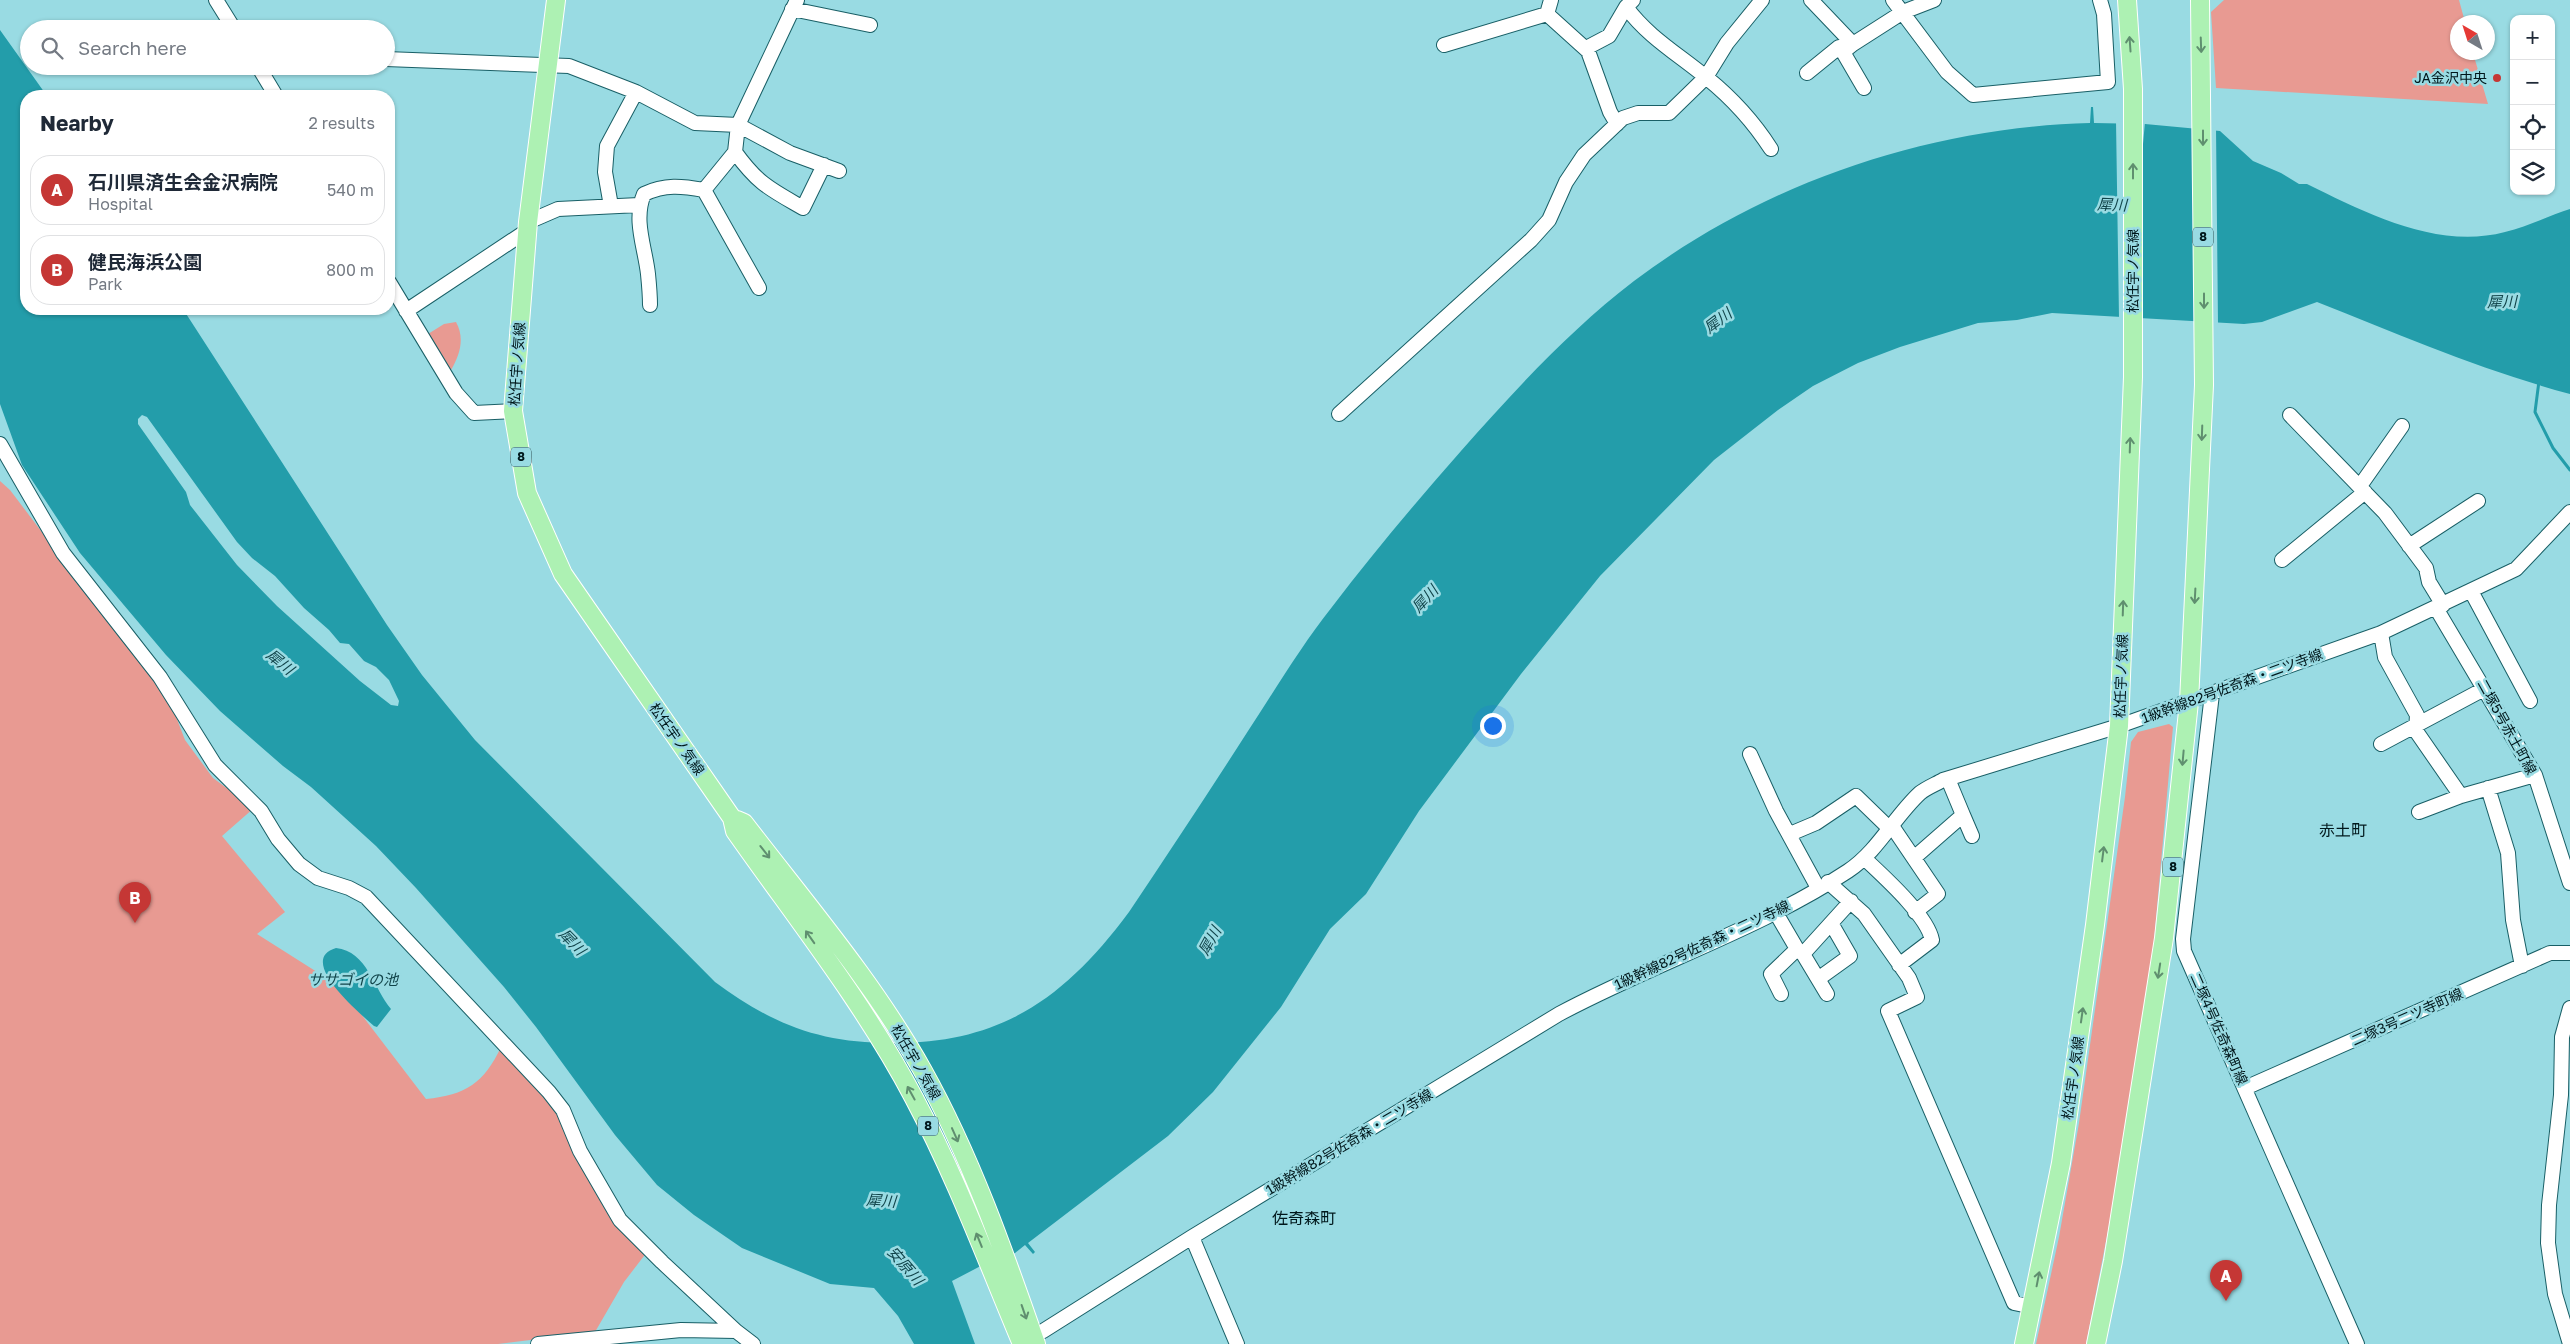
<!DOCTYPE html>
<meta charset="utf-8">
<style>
body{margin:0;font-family:"Golos Text","Noto Sans JP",sans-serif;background:#f6f6f7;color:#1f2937}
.controls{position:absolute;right:15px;top:15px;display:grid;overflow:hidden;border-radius:10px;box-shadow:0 1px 4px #0004}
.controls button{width:45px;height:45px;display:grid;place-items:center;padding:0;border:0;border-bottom:1px solid #e0e1e3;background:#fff;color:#1f2937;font:25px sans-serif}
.compass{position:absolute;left:2450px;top:15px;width:45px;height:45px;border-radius:50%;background:#fff;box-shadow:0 1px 4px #0004;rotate:321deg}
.you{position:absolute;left:1492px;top:725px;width:18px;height:18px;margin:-12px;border:4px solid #fff;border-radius:50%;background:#1a73e8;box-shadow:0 0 0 8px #1a73e833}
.badge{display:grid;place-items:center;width:32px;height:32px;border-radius:50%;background:#c53735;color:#fff;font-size:16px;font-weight:700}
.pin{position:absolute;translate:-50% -41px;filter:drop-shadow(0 1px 2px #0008)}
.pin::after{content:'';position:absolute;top:26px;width:18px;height:15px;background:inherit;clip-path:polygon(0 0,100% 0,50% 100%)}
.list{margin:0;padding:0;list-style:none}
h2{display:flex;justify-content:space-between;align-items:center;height:65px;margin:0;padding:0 20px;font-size:21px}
h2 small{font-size:16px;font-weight:400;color:#747a83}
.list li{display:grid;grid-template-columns:32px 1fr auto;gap:15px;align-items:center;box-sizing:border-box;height:70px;margin:0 10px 10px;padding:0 10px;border:1px solid #e0e1e3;border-radius:20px}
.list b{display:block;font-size:19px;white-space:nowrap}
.list p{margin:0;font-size:16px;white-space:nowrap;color:#747a83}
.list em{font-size:16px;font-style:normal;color:#747a83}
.icon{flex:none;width:28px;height:28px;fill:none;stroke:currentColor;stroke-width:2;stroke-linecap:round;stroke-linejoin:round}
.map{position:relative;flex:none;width:2570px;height:1344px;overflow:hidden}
.search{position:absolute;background:#fff;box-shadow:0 1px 4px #0004;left:20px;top:20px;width:375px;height:55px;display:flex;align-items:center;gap:12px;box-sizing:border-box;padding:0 18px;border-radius:28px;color:#747a83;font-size:19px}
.panel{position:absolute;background:#fff;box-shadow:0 1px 4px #0004;left:20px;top:90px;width:375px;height:225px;border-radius:20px}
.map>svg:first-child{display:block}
.green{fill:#e89a92}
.water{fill:#239daa;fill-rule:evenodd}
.pier{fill:#99dbe3}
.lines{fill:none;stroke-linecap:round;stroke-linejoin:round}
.stream{stroke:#239daa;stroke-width:3}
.minor-casing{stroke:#195f66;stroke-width:16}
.major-casing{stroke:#fff;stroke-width:20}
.minor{stroke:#fff;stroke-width:14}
.major{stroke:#adf1b3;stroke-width:18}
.oneway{stroke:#5f8f6f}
.poi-dot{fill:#c53735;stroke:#99dbe3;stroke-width:2}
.labels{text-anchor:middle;stroke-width:5;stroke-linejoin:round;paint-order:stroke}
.shield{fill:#99dbe3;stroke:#2e5257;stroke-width:1}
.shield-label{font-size:12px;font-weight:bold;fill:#00171b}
.poi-label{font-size:14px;fill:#00171b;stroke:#99dbe3;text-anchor:end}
.street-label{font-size:14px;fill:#00171b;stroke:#99dbe3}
.water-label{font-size:15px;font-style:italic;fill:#11444a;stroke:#99dbe3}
.quarter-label{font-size:16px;fill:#00171b;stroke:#99dbe3}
</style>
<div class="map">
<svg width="2570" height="1344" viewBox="0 0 2570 1344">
<rect width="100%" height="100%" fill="#99dbe3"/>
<!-- green -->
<path class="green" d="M2224,0H2459L2465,22H2458V52L2473,53L2488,104L2216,88L2211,12Z
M456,322C465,338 460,355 451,370L428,334L444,324Z
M0,481L10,490L170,701L185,740L213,778L254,808L222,836L285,912L257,934L328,979L361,1014L426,1099C466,1095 484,1083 501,1047L555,1104L647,1252L624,1282L595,1332L498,1344H0Z
M2169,724L2173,727L2153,953L2122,1159L2086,1344H2036L2059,1237L2079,1123L2125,797L2131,742L2138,732Z"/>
<!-- water -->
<path class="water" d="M0,30L47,96H26V309H183L387,625L422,675L475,740L715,982C772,1024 819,1043 891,1043C1001,1044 1065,998 1129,912C1169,852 1209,792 1248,731C1275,690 1301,646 1332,607C1373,553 1417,501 1461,451C1514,391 1570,330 1634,281C1764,183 1928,127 2090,123L2091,107H2093L2094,123L2145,124L2220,131L2253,161L2281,173L2299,184H2307C2366,213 2437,250 2505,232C2527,227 2548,216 2570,209V394C2484,371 2400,335 2317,302L2262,322L2244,324L2052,313L2017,320L1978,323L1900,347L1858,363L1813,386L1778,410L1714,460L1600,576L1521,674L1419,811L1366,894L1330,929L1281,1007L1213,1092L1168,1136L1028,1243L1035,1252L1033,1254L1025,1245L1015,1253L996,1258L952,1281L975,1344H914L898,1316L874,1288L830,1284L742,1248L694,1215L657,1185L615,1135L536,1027L504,987L416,888L376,846L311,787L283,766L220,711L166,655L80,553L22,465L0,404ZM142,415L147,417L237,542L252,558L275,576L304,608L329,630L340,643L349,644L364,661L376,667L389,680L399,701L398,706L391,705L360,681L277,606L237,565L190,505L186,492L138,424V419Z
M336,948C367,951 374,989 391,1009L377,1027L374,1026C362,1015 295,960 336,948Z"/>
<!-- pier -->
<path class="pier" d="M2116,121L2145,122L2141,166L2142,320L2119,318Z
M2194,126L2216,128L2218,323H2197Z"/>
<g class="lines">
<!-- stream -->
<path class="stream" d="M2539,381L2535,412L2553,448L2570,470"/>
<defs>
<path id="minor" d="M216,0L234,29
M1811,0L1853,44L1843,52L1864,88
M1893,0L1947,72L1973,95L2108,82L2104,14L2100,0
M1626,7C1648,37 1678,54 1707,78C1733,99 1753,121 1771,149
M792,9L870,25
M1547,14L1588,51L1610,112L1617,124
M1547,14L1551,0
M1853,44L1903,12L1934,0
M1444,45L1547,14
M1588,51L1590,46L1609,36L1626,7L1633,0
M386,59L569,66L636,92L695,123L738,125L797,0
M258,66L276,96
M1807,73L1839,47L1843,52
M735,152C758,184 770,189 803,208L824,165
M704,190L759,288
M611,206L605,172L607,146L636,92
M528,222L558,209L639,205
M389,282L456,393L474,413L513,411
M650,305C650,295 649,284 648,274C645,247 633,220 644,194C665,184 682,186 704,190L735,152L738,125L790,153L839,171
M406,311L528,230
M1339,414L1531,240L1549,220L1566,182L1584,155L1623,118L1638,113H1669L1706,77L1727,43L1762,0
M2290,415L2385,513L2426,568L2429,582L2443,605
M0,444L63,553L160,677L215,765L261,811L278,839L299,864L318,878L349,888L366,897L549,1092L563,1110L580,1151L620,1220L662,1262L736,1331
M2360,486L2402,426
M2409,546L2478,501
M2282,560L2365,492
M2471,591L2530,701
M2436,608L2535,775L2570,883
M2381,633L2385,657L2417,715L2416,731L2461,796
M2212,694L2183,939L2184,951L2357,1344
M2381,744L2484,689
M1750,754L1776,811L1818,888
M2488,788L2508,853L2513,920L2522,966
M2419,812L2461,796L2535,775
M1963,815L1972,836
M1892,826L1938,894L1915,912
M1790,834L1816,823L1856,796L1890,829
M1915,857L1963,815L1948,779
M1864,858C1883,876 1927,915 1932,940L1899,965
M1828,882L1864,914L1909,978L1917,997L1888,1011L2014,1303L2033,1307
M1776,913L1797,949L1803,954L1851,901
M1803,954L1818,979L1850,956L1831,923
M1818,979L1827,994
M1781,994L1771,974L1797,949
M2570,1008L2562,1037L2561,1095L2549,1205L2548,1243L2555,1294L2570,1344
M2245,1088L2550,953H2570
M1192,1237L1237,1344
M1026,1340L1043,1331L1192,1237L1559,1014C1654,963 1758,930 1848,871C1878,851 1894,817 1920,793C1926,788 1936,784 1943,780L2119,726L2381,633L2516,569L2570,512
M538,1344L681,1330L736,1331L753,1344"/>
<path id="major" d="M556,0L528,222L513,411L527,493L563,574L732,818L735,831C796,918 864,1003 914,1098C956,1177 987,1261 1022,1344
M737,820L744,823C806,904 874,983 923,1071C971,1157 1004,1252 1036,1344
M2024,1344L2061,1163L2095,925L2119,726L2133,377V89L2127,0
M2096,1344L2113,1261L2164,938L2189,702L2204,385L2200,0"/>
</defs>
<!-- minor casing -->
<use href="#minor" class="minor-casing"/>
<!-- major casing -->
<use href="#major" class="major-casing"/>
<!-- minor -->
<use href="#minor" class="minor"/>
<!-- major -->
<use href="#major" class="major"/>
</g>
<!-- one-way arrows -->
<defs><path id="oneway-shaft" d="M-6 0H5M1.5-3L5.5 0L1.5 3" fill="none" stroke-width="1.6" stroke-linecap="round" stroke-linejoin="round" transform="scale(1.25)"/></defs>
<g class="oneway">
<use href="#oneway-shaft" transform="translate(2130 44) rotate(-94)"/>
<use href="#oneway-shaft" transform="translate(2201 45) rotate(88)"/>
<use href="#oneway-shaft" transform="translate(2203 138) rotate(90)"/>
<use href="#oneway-shaft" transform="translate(2133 171) rotate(-90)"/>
<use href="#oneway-shaft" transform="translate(2204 301) rotate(90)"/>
<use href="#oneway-shaft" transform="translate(2202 433) rotate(92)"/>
<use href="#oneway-shaft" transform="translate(2130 445) rotate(-88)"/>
<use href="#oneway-shaft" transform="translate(2195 596) rotate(93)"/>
<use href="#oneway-shaft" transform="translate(2123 608) rotate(-88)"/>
<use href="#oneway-shaft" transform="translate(2183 758) rotate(95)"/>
<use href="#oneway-shaft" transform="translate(765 852) rotate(52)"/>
<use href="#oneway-shaft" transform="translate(2103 854) rotate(-83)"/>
<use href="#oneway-shaft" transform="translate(810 937) rotate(-125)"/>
<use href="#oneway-shaft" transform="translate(2159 971) rotate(99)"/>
<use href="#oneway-shaft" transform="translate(2082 1015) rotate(-82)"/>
<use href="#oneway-shaft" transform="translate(911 1093) rotate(-119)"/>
<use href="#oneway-shaft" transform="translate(955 1135) rotate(66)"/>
<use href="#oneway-shaft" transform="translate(979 1240) rotate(-112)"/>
<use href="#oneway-shaft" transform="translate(2038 1279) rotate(-79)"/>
<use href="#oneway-shaft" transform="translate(1024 1312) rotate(71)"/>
</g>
<!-- markers -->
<circle class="poi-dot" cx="2497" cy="78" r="5"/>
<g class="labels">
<!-- shield labels -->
<g class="shield">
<rect x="2193" y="227.5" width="20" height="19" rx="4"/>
<rect x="511" y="447.5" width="20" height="19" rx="4"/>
<rect x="2163" y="857.5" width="20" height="19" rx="4"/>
<rect x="918" y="1116.5" width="20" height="19" rx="4"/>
</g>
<g class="shield-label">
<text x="2203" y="241">8</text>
<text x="521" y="461">8</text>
<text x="2173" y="871">8</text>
<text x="928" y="1130">8</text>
</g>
<!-- poi labels -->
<g class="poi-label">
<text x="2487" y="83">JA金沢中央</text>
</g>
<!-- street labels -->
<g class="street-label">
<text transform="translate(2133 271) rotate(-90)" y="5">松任宇ノ気線</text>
<text transform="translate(517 364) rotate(-86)" y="5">松任宇ノ気線</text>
<text transform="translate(2121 676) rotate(-88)" y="5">松任宇ノ気線</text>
<text transform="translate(2232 686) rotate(-20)" y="5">1級幹線82号佐奇森・二ツ寺線</text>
<text transform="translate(2507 727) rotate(61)" y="5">二塚5号赤土町線</text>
<text transform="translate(677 739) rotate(55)" y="5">松任宇ノ気線</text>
<text transform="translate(1702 945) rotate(-25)" y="5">1級幹線82号佐奇森・二ツ寺線</text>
<text transform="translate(2407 1017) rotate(-24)" y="5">二塚3号二ツ寺町線</text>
<text transform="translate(2219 1029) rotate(66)" y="5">二塚4号佐奇森町線</text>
<text transform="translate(916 1062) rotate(60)" y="5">松任宇ノ気線</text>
<text transform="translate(2073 1078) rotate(-82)" y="5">松任宇ノ気線</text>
<text transform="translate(1349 1142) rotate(-31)" y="5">1級幹線82号佐奇森・二ツ寺線</text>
</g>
<!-- water labels -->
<g class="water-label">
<text transform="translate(2112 205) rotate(2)" y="5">犀川</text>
<text transform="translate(2502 302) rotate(-1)" y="5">犀川</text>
<text transform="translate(1718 321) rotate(-37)" y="5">犀川</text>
<text transform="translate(1425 599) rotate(-47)" y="5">犀川</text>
<text transform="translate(280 662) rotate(39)" y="5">犀川</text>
<text transform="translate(1210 941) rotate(-61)" y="5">犀川</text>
<text transform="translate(572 942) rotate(46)" y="5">犀川</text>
<text x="353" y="985">ササゴイの池</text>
<text transform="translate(881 1201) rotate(4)" y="5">犀川</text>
<text transform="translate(905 1266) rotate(49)" y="5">安原川</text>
</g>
<!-- quarter labels -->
<g class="quarter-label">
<text x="2343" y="836">赤土町</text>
<text x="1304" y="1224">佐奇森町</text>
</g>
</g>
</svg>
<div class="controls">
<button>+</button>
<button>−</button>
<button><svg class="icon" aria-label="locate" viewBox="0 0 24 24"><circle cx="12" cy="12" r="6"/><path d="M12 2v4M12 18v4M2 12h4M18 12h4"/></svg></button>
<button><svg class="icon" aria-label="layers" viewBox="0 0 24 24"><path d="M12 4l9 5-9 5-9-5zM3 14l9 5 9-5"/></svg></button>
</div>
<svg class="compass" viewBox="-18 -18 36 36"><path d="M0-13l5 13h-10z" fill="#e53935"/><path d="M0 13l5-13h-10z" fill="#747a83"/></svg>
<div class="you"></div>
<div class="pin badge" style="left:2226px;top:1301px">A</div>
<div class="pin badge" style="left:135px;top:923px">B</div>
<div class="search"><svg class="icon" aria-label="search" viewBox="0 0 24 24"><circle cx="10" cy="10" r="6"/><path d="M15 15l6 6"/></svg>Search here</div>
<section class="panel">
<h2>Nearby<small>2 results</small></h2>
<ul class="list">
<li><span class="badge">A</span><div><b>石川県済生会金沢病院</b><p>Hospital</p></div><em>540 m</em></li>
<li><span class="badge">B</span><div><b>健民海浜公園</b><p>Park</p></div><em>800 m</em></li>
</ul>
</section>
</div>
